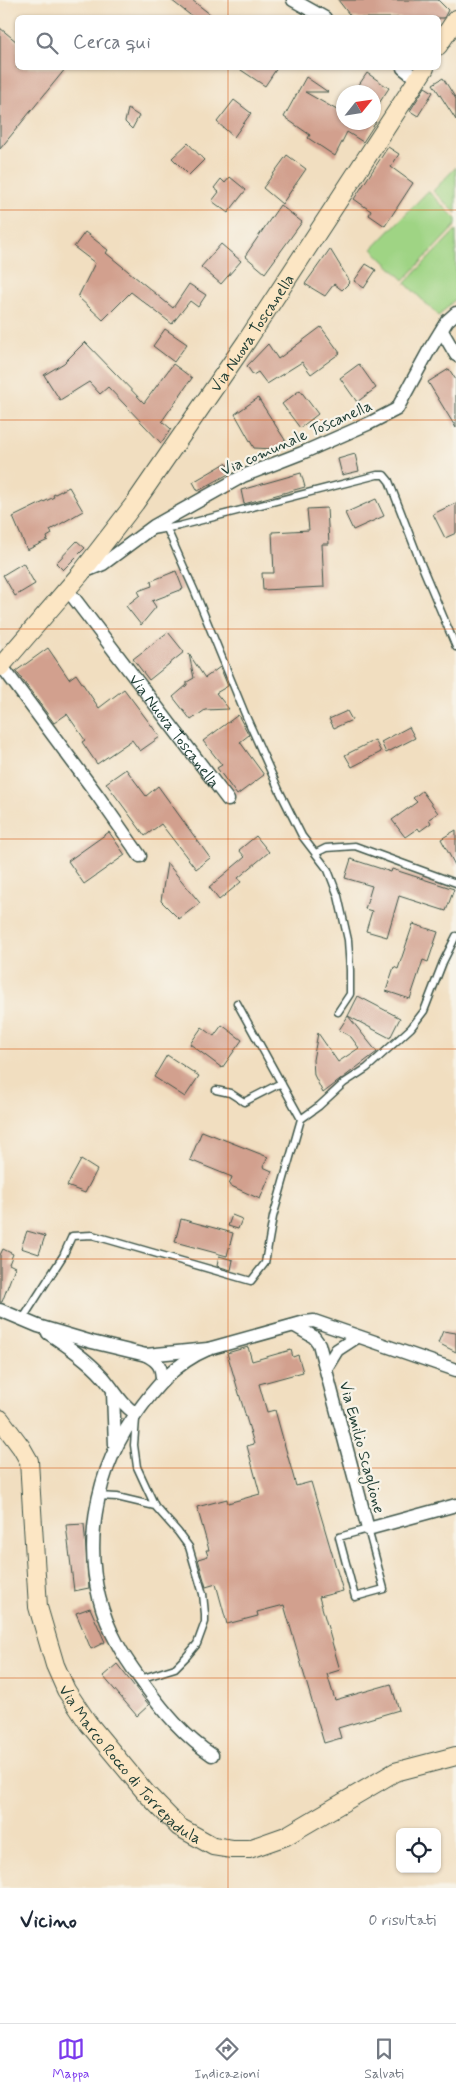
<!DOCTYPE html>
<html lang="it">
<style>
body{margin:0;font-family:Mynerve,sans-serif;background:#f6f6f7;color:#1f2937}
.controls{position:absolute;right:15px;bottom:15px;display:grid;overflow:hidden;border-radius:8px;box-shadow:0 1px 4px #0004}
.controls button{width:45px;height:45px;display:grid;place-items:center;padding:0;border:0;border-bottom:1px solid #e0e1e3;background:#fff;color:#1f2937;font:25px sans-serif}
.compass{position:absolute;left:336px;top:85px;width:45px;height:45px;border-radius:50%;background:#fff;box-shadow:0 1px 4px #0004;rotate:60deg}
.list{margin:0;padding:0;list-style:none}
h2{display:flex;justify-content:space-between;align-items:center;height:65px;margin:0;padding:0 20px;font-size:21px}
h2 small{font-size:16px;font-weight:400;color:#747a83}
.icon{flex:none;width:28px;height:28px;fill:none;stroke:currentColor;stroke-width:2;stroke-linecap:round;stroke-linejoin:round}
.map{position:relative;flex:none;width:456px;height:1888px;overflow:hidden}
.search{position:absolute;background:#fff;box-shadow:0 1px 4px #0004;left:15px;right:15px;top:15px;height:55px;display:flex;align-items:center;gap:12px;box-sizing:border-box;padding:0 18px;border-radius:8px;color:#747a83;font-size:19px}
.sheet{height:135px;background:#fff}
nav{display:flex;justify-content:space-around;align-items:center;box-sizing:border-box;height:70px;border-top:1px solid #e0e1e3;background:#fff;font-size:14px;color:#747a83}
nav a{display:grid;justify-items:center;gap:2px}
nav .on{color:#7c3aed}
.map>svg:first-child{display:block}
.green{fill:#9fd484;stroke:#5f885c}
.building{fill:#d2a08e}
.lines{fill:none;stroke-linecap:round;stroke-linejoin:round}
.lane-casing{stroke:#3e5549;stroke-width:9}
.street-casing{stroke:#3e5549;stroke-width:15}
.secondary-casing{stroke:#3e5549;stroke-width:20}
.lane{stroke:#fff;stroke-width:6}
.street{stroke:#fff;stroke-width:12}
.secondary{stroke:#fce6c4;stroke-width:18}
.grid{fill:none;stroke:#d45610;stroke-width:1;stroke-opacity:0.55}
.labels{text-anchor:middle;stroke-width:4.5;stroke-linejoin:round;paint-order:stroke}
.street-label{font-size:16px;fill:#1f3d34;stroke:#f7f3e8}
</style>
<div class="map">
<svg width="456" height="1888" viewBox="0 0 456 1888">
<rect width="100%" height="100%" fill="#f7f3e8"/>
<filter id="ink" filterUnits="userSpaceOnUse"><feTurbulence type="fractalNoise" baseFrequency=".02" numOctaves="2"/><feDisplacementMap in="SourceGraphic" scale="10" xChannelSelector="R" yChannelSelector="G"/><feConvolveMatrix kernelMatrix="1 2 1 2 8 2 1 2 1" color-interpolation-filters="sRGB"/></filter>
<filter id="wash" filterUnits="userSpaceOnUse"><feTurbulence type="fractalNoise" baseFrequency=".0096" numOctaves="4" result="noise"/><feDisplacementMap in="SourceGraphic" scale="20" xChannelSelector="R" yChannelSelector="G"/><feGaussianBlur stdDeviation="1.12" result="paint"/><feColorMatrix in="noise" values="0 0 0 0 0 0 0 0 0 0 0 0 0 0 0 0 0 1.4 0 .05"/><feComposite in="paint" operator="in"/></filter>
<g filter="url(#wash)">
<rect width="100%" height="100%" fill="#f1dec0"/>
<!-- green -->
<path class="green" d="M456,167V213L433,191Z
M428,191L456,219V225L404,280L372,249Z
M456,230V298L439,316L405,283Z"/>
<g id="blocks">
<!-- building -->
<path class="building" d="M171,0H192L215,18H194Z
M338,0H438L448,10L444,18H352Z
M0,28L17,42V68H66L0,149Z
M238,68H277L265,86Z
M367,73L389,88L374,111V92H354Z
M306,77L328,92H305L344,114V122H376L363,142L347,132L335,156L308,138L310,135L284,117Z
M443,78L456,99V120L433,84Z
M425,87L433,92L418,116L410,111Z
M234,100L251,113L234,137L217,122Z
M128,109L139,116L132,129L125,122Z
M188,143L204,160L189,175L172,158Z
M388,147L399,154L391,167L413,183L385,226L369,215L371,211L354,199Z
M287,155L306,169L282,204L263,188Z
M230,177L246,190L228,213L212,201L219,192L214,188L221,179L225,183Z
M280,205L302,222L265,273L245,256Z
M85,232L108,250L106,253L173,308L189,284L206,295L198,307L190,301L172,324L131,292L103,320L78,297L95,263L74,247Z
M221,244L241,261L221,284L201,267Z
M330,249L350,282L342,290L334,284L325,296L305,284Z
M366,264L376,270L364,288L354,281Z
M321,327L340,353L311,374L302,362L267,384L258,372L253,375L247,366L268,344L278,359Z
M165,329L187,344L174,362L153,346Z
M85,342L144,403L173,364L192,378L162,421L171,429L161,443L108,387L100,394L89,382L60,400L44,375L64,363Z
M359,364L376,388L357,402L340,378Z
M449,369L456,380V428L428,382Z
M300,390L318,414L300,428L282,404Z
M258,398L287,443L274,449L254,448L235,414Z
M355,454L359,471L342,475L338,459Z
M226,463L232,472L198,491L193,482Z
M301,473L305,487L244,504L241,490Z
M69,487L83,511L50,530L52,534L47,537L48,540L27,550L13,517L54,497L53,495Z
M376,499L384,516L353,530L345,513Z
M456,503V533L445,538L433,514Z
M327,508L329,544H322L324,587L263,590L262,573H274L272,532L309,530L307,509Z
M77,541L85,548L63,570L56,563Z
M23,563L35,584L15,596L3,575Z
M176,571L183,589L152,601L156,607L141,625L126,606L140,595L138,591L152,586L151,581Z
M168,632L184,652L149,680L133,659Z
M48,648L69,679L76,674L99,708L124,689L160,737L140,751L132,740L97,764L82,742L85,740L67,714L54,723L16,671Z
M189,654L205,678L220,667L228,686L216,693L229,709L205,710L191,720L173,697L187,685V682L194,678Z
M347,711L352,720L334,728L329,719Z
M238,715L249,735L240,742L264,775L237,795L217,768L222,765L203,741Z
M409,727L415,738L386,753L381,742Z
M375,740L381,752L352,767L345,755Z
M126,769L146,796L158,786L210,858L196,869L161,824L145,836L106,783Z
M422,791L438,813L429,819L431,823L420,831L418,828L405,837L392,820L417,802L413,798Z
M456,830V867L441,839Z
M109,832L125,855L84,884L68,861Z
M256,836L269,852L238,878L241,882L219,900L209,887L245,857L239,850Z
M351,859L391,872L392,869L454,889L446,911L399,896L387,937L366,931L372,911L365,909L372,886L345,878Z
M167,863L200,903L179,919L161,901Z
M413,924L438,932L428,962L423,960L410,999L386,991L394,967L398,969Z
M358,996L400,1018L390,1038L348,1016Z
M348,1016L377,1052L323,1093L314,1075L313,1060L318,1033L338,1062L359,1048L351,1037L339,1030Z
M222,1025L242,1040L222,1068L190,1044L202,1027L214,1036Z
M167,1055L199,1076L185,1097L154,1077Z
M202,1131L268,1157L263,1167L272,1171L260,1199L229,1185L232,1177L190,1160Z
M81,1160L97,1170L85,1193L67,1186Z
M232,1215L242,1219L238,1229L228,1226Z
M181,1219L233,1233L227,1256L175,1242Z
M27,1231L45,1236L39,1254L21,1248Z
M3,1249L13,1254L9,1264L15,1267L2,1302H0V1255Z
M219,1256L233,1260L231,1270L217,1266Z
M443,1331L456,1333V1352L438,1343Z
M248,1347L252,1361L291,1350L293,1357L298,1355L303,1372L259,1384L267,1412L275,1410L296,1486L311,1482L343,1591L319,1597L340,1670L327,1674L335,1700L391,1684L399,1710L338,1728L341,1738L324,1743L284,1605L257,1612L258,1616L227,1624L216,1584L206,1587L198,1559L208,1556L206,1550H209L197,1507L227,1499L228,1503L260,1494L247,1446L254,1444L227,1353Z
M84,1524L89,1588L74,1591L66,1525Z
M90,1608L105,1642L91,1649L76,1613Z
M117,1664L149,1705L137,1716L103,1676Z"/>
</g>
</g>
<g filter="url(#ink)">
<use href="#blocks" fill-opacity="0" stroke="#3e5549" stroke-width="1"/>
<g class="lines">
<defs>
<path id="lane" d="M167,529L195,592L245,714L279,790L302,836L328,870L338,896L348,940L350,970V994L338,1012
M152,531L179,526L377,475H384L389,481L421,564L456,647
M316,853L326,848L355,846L456,883
M237,1003L301,1119
M216,1090L230,1093L244,1102L277,1085L282,1084
M22,1320L63,1256L72,1236L92,1235L251,1281L265,1263L273,1217L301,1119L319,1106L344,1083L367,1068L411,1028L424,1011L443,962L456,936
M136,1419L134,1445L137,1467L155,1506L178,1532L189,1547L203,1594L205,1614V1622L197,1644L186,1657L175,1668L140,1679
M98,1496L117,1497L155,1506
M368,1529L384,1589L355,1597L339,1537Z"/>
<g id="street">
<path d="M293,0L325,18"/>
<path d="M403,68L417,79"/>
<path d="M442,331L456,355"/>
<path d="M81,573L103,564L154,526L243,476L302,453L370,423L397,409L428,352L447,321L456,313"/>
<path id="s1" d="M67,589L228,800"/>
<path d="M1,665L98,796L140,856"/>
<path d="M0,1310L38,1326L92,1342L146,1355L208,1349L305,1322L314,1321L456,1370"/>
<path d="M295,1326L314,1337L319,1344L368,1529L456,1505"/>
<path d="M48,1333C67,1346 87,1359 103,1377C116,1392 119,1402 136,1414"/>
<path d="M208,1349C175,1363 154,1388 134,1417C89,1482 78,1572 117,1643C125,1659 136,1673 146,1687C165,1713 185,1737 212,1755"/>
<path d="M146,1355C159,1362 162,1367 162,1381"/>
<path d="M326,1368L337,1350L357,1337"/>
<path d="M113,1393L115,1445"/>
</g>
<g id="secondary">
<path d="M438,46L456,19"/>
<path id="s2" d="M0,667L81,573L135,503L246,342L425,68"/>
<path id="s3" d="M0,1419L21,1447L29,1461L38,1607L55,1665L66,1690L88,1723L146,1793L179,1827L213,1846L232,1849H249L286,1836L395,1772L456,1756"/>
</g>
</defs>
<!-- lane casing -->
<use href="#lane" class="lane-casing"/>
<!-- street casing -->
<use href="#street" class="street-casing"/>
<!-- secondary casing -->
<use href="#secondary" class="secondary-casing"/>
<!-- lane -->
<use href="#lane" class="lane"/>
<!-- street -->
<use href="#street" class="street"/>
<!-- secondary -->
<use href="#secondary" class="secondary"/>
</g>
</g>
<!-- grid -->
<path class="grid" d="M228,0V18M228,68V1888M0,210H456M0,420H456M0,629H456M0,839H456M0,1049H456M0,1259H456M0,1468H456M0,1678H456"/>
<g class="labels">
<!-- street labels -->
<g class="street-label">
<text dy="6" stroke="none"><textPath href="#s2" startOffset="419">Via Nuova Toscanella</textPath></text>
<text transform="translate(296 437) rotate(-24)" y="6">Via comunale Toscanella</text>
<text dy="6" stroke="none"><textPath href="#s1" startOffset="178">Via Nuova Toscanella</textPath></text>
<text transform="translate(363 1447) rotate(75)" y="6">Via Emilio Scaglione</text>
<text dy="6" stroke="none"><textPath href="#s3" startOffset="384">Via Marco Rocco di Torrepadula</textPath></text>
</g>
</g>
</svg>
<div class="controls">
<button><svg class="icon" aria-label="locate" viewBox="0 0 24 24"><circle cx="12" cy="12" r="6"/><path d="M12 2v4M12 18v4M2 12h4M18 12h4"/></svg></button>
</div>
<svg class="compass" viewBox="-18 -18 36 36"><path d="M0-13l5 13h-10z" fill="#e53935"/><path d="M0 13l5-13h-10z" fill="#747a83"/></svg>
<div class="search"><svg class="icon" aria-label="search" viewBox="0 0 24 24"><circle cx="10" cy="10" r="6"/><path d="M15 15l6 6"/></svg>Cerca qui</div>
</div>
<section class="sheet">
<h2>Vicino<small>0 risultati</small></h2>
<ul class="list">
</ul>
</section>
<nav>
<a class="on"><svg class="icon" aria-label="map" viewBox="0 0 24 24"><path d="M3 6l6-2 6 2 6-2v14l-6 2-6-2-6 2zM9 4v14M15 6v14"/></svg>Mappa</a>
<a><svg class="icon" aria-label="directions" viewBox="0 0 24 24"><path d="M12 3l9 9-9 9-9-9zM9 14v-3h6M13 9l2 2-2 2"/></svg>Indicazioni</a>
<a><svg class="icon" aria-label="saved" viewBox="0 0 24 24"><path d="M7 4h10v16l-5-4-5 4z"/></svg>Salvati</a>
</nav>
